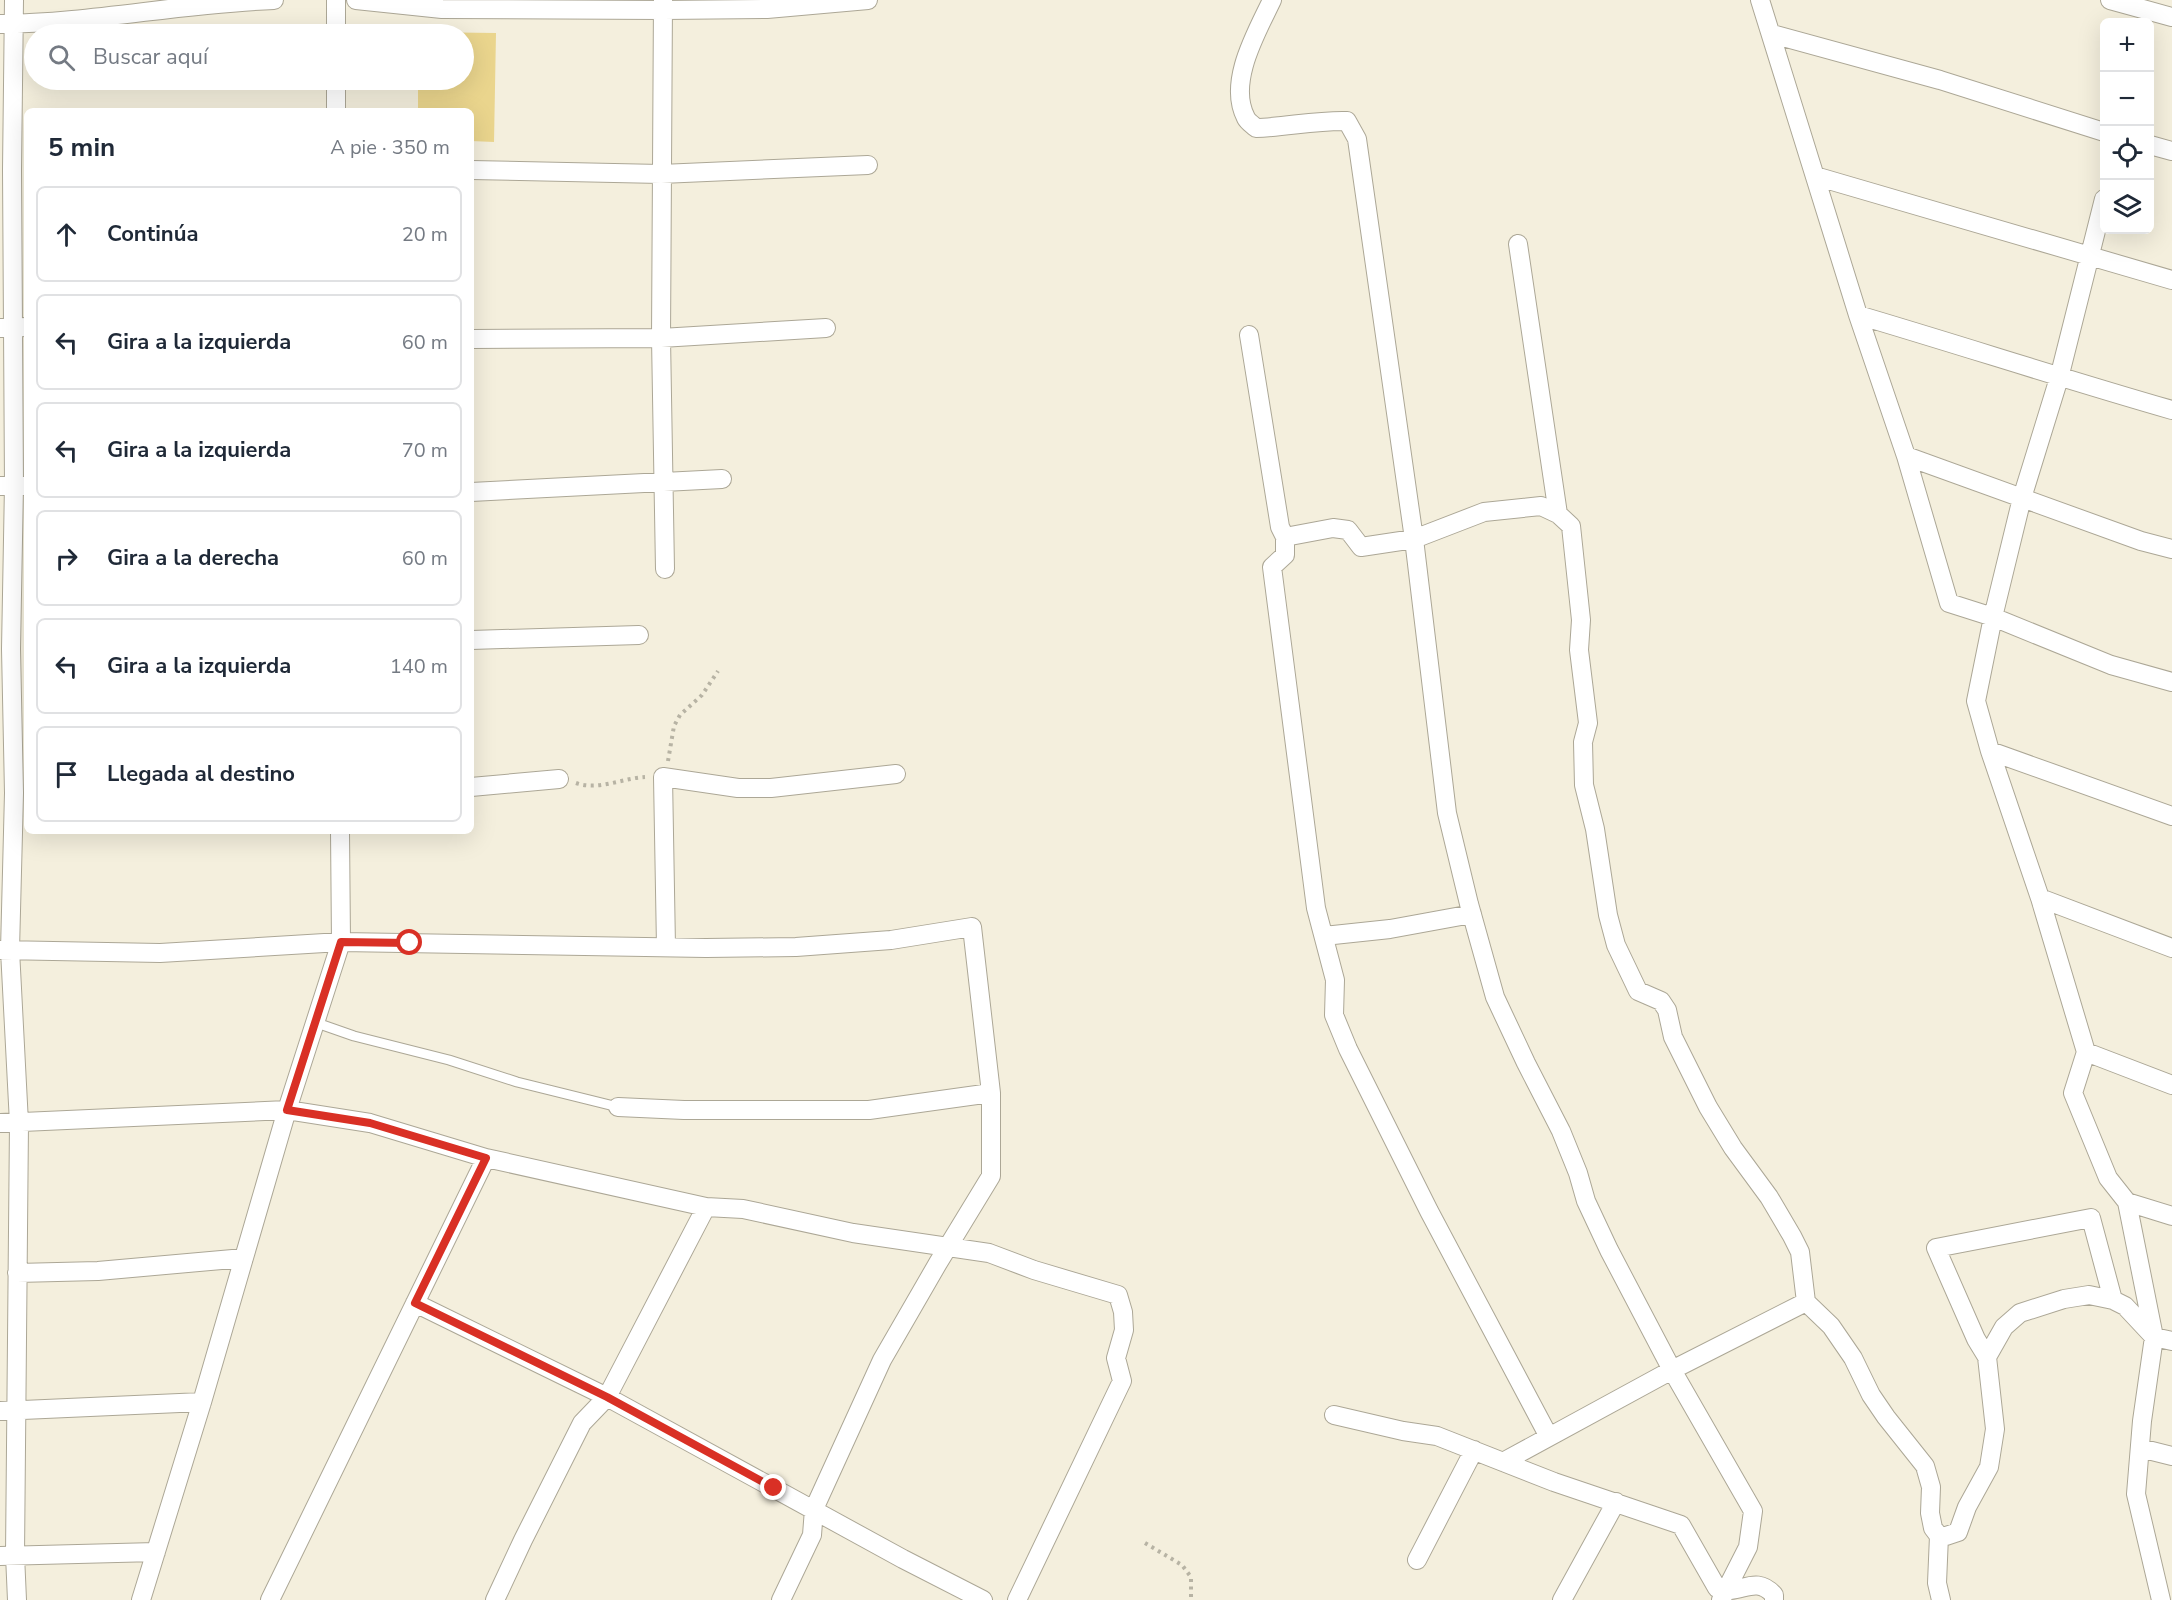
<!DOCTYPE html>
<html lang="es">
<meta charset="utf-8">
<style>
body{margin:0;font-family:"Nunito Sans",sans-serif;background:#f6f6f7;color:#1f2937}
.controls{position:absolute;right:18px;top:18px;display:grid;overflow:hidden;border-radius:9px;box-shadow:0 6px 24px #0002}
.controls button{width:54px;height:54px;display:grid;place-items:center;padding:0;border:0;border-bottom:2px solid #e0e1e3;background:#fff;color:#1f2937;font:30px sans-serif}
.stop{position:absolute;width:18px;height:18px;margin:-14px;border:4px solid #d93025;border-radius:50%;background:#fff}
.stop.end{background:#d93025;border-color:#fff;box-shadow:0 2px 6px #0008}
.list{margin:0;padding:0;list-style:none}
h2{display:flex;justify-content:space-between;align-items:center;height:78px;margin:0;padding:0 24px;font-size:26px}
h2 small{font-size:20px;font-weight:400;color:#747a83}
.list li{display:grid;grid-template-columns:39px 1fr auto;gap:18px;align-items:center;box-sizing:border-box;height:96px;margin:0 12px 12px;padding:0 12px;border:2px solid #e0e1e3;border-radius:9px}
.list b{display:block;font-size:22px;white-space:nowrap}
.list em{font-size:20px;font-style:normal;color:#747a83}
.icon{flex:none;width:33px;height:33px;fill:none;stroke:currentColor;stroke-width:2;stroke-linecap:round;stroke-linejoin:round}
.map{position:relative;flex:none;width:2172px;height:1600px;overflow:hidden}
.search{position:absolute;background:#fff;box-shadow:0 6px 24px #0002;left:24px;top:24px;width:450px;height:66px;display:flex;align-items:center;gap:15px;box-sizing:border-box;padding:0 21px;border-radius:33px;color:#747a83;font-size:22px}
.panel{position:absolute;background:#fff;box-shadow:0 6px 24px #0002;left:24px;top:108px;width:450px;height:726px;border-radius:9px}
.map>svg:first-child{display:block}
.green{fill:#ead58d}
.lines{fill:none;stroke-linecap:round;stroke-linejoin:round}
.lane-casing{stroke:#aca796;stroke-width:11}
.street-casing{stroke:#aca796;stroke-width:20}
.path{stroke:#b7b3a4;stroke-width:4;stroke-dasharray:3 4.5;stroke-linecap:butt}
.lane{stroke:#fff;stroke-width:9}
.street{stroke:#fff;stroke-width:18}
.route{stroke:#d93025;stroke-width:8}
</style>
<div class="map">
<svg width="2172" height="1600" viewBox="0 0 2172 1600">
<rect width="100%" height="100%" fill="#f4efdd"/>
<!-- green -->
<path class="green" d="M419,32L496,33L494,142L471,141V111H418V80H464V34H419Z"/>
<g class="lines">
<defs>
<path id="lane" d="M314,1022L354,1036L449,1060L517,1082L618,1107"/>
<path id="street" d="M14,0L12,170L14,485L11,649L14,793L10,950L19,1123L15,1555L17,1600
M336,0V34
M356,0L442,9L663,10L767,9L868,0
M663,0L661,338L665,569
M1272,0C1257,32 1227,82 1246,118C1248,122 1253,125 1256,128C1286,127 1317,120 1347,121L1357,139L1414,539L1447,813L1469,904L1495,997L1526,1063L1561,1131L1578,1173L1586,1201L1609,1250L1672,1370L1753,1511L1748,1547L1721,1600
M1760,0L1858,315L1906,456L1949,603L1993,617L2111,665L2172,682
M2110,0L2172,17
M0,24C92,23 182,3 274,0
M1772,34L1940,80L2104,132
M336,80V111
M2150,145L2172,151
M471,170L661,174L868,165
M1815,176L2172,280
M2104,199L2059,378L2022,498L1993,617L1976,701L1990,751L2040,898L2086,1052L2073,1093L2108,1178L2127,1202L2154,1337L2142,1421L2136,1494L2161,1600
M1518,244L1558,514L1571,526L1581,620L1579,650L1588,723L1583,742L1584,785L1595,829L1608,915L1616,945L1638,991L1661,1001L1667,1010L1673,1037L1708,1107L1733,1148L1769,1197L1792,1236L1800,1252L1806,1302L1831,1326L1853,1358L1871,1395L1886,1417L1925,1466L1931,1487L1930,1513L1933,1528L1939,1536L1937,1583L1941,1600
M1858,315C1963,346 2067,380 2172,410
M0,328L27,327
M1249,335L1280,527L1285,537V555L1272,567L1316,908L1335,980L1334,1015L1348,1049L1429,1211L1549,1437
M471,339L661,338L826,328
M1906,456L2141,541L2172,549
M0,486H27
M471,492L722,479
M1285,537L1333,528L1348,530L1361,547L1414,539L1484,512L1541,506L1558,514
M471,640L639,635
M1990,751L2172,816
M471,787L559,779
M2040,898L2172,948
M1324,936L1390,929L1472,914
M666,947L663,777L738,788H771L896,774
M0,950L160,953L341,942L706,948L796,947L891,940L972,927L991,1093V1176L938,1263L882,1360L814,1509L812,1535L781,1600
M2086,1052L2172,1085
M618,1107L684,1110H869L991,1093
M0,1123L287,1110L370,1123L486,1158L706,1207L743,1209L853,1233L989,1253L1034,1270L1118,1295L1123,1312L1124,1330L1116,1358L1122,1381L1017,1600
M2127,1202L2172,1216
M17,1273L98,1271L244,1258
M415,1303L607,1397L903,1559L983,1600
M1987,1357L2004,1327L2020,1313L2064,1299L2089,1295L2113,1300L2125,1306L2154,1337L2172,1341
M0,1411L202,1402
M1334,1415L1403,1431L1437,1436L1554,1482L1681,1525L1717,1588C1740,1597 1754,1573 1774,1595V1600
M2140,1448L2172,1456
M1503,1462L1672,1370L1806,1302
M1939,1536H1946L1958,1532L1967,1507L1989,1467L1995,1429L1987,1357L1976,1339L1936,1248L2091,1218L2113,1300
M0,1556L156,1552
M1417,1560L1474,1450
M141,1600L202,1402L287,1110L341,942L340,831
M270,1600L486,1158
M495,1600L523,1540L582,1423L607,1397L706,1207
M1562,1600L1616,1502"/>
</defs>
<!-- lane casing -->
<use href="#lane" class="lane-casing"/>
<!-- street casing -->
<use href="#street" class="street-casing"/>
<!-- path -->
<path class="path" d="M668,761L674,726L680,715L702,695L718,671
M576,783C598,791 623,778 645,777
M1145,1543L1182,1565L1191,1577V1600"/>
<!-- lane -->
<use href="#lane" class="lane"/>
<!-- street -->
<use href="#street" class="street"/>
</g>
<g class="lines">
<!-- route -->
<path class="route" d="M410,943L341,942L287,1110L370,1123L486,1158L415,1303L607,1397L774,1488"/>
</g>
</svg>
<div class="controls">
<button>+</button>
<button>−</button>
<button><svg class="icon" aria-label="locate" viewBox="0 0 24 24"><circle cx="12" cy="12" r="6"/><path d="M12 2v4M12 18v4M2 12h4M18 12h4"/></svg></button>
<button><svg class="icon" aria-label="layers" viewBox="0 0 24 24"><path d="M12 4l9 5-9 5-9-5zM3 14l9 5 9-5"/></svg></button>
</div>
<div class="stop" style="left:410px;top:943px"></div>
<div class="stop end" style="left:774px;top:1488px"></div>
<div class="search"><svg class="icon" aria-label="search" viewBox="0 0 24 24"><circle cx="10" cy="10" r="6"/><path d="M15 15l6 6"/></svg>Buscar aquí</div>
<section class="panel">
<h2>5 min<small>A pie · 350 m</small></h2>
<ul class="list">
<li><svg class="icon" aria-label="ahead" viewBox="0 0 24 24"><path d="M12 20V5M6 11l6-6 6 6"/></svg><div><b>Continúa</b></div><em>20 m</em></li>
<li><svg class="icon" aria-label="left" viewBox="0 0 24 24"><path d="M17 20v-9H6M10 6l-5 5 5 5"/></svg><div><b>Gira a la izquierda</b></div><em>60 m</em></li>
<li><svg class="icon" aria-label="left" viewBox="0 0 24 24"><path d="M17 20v-9H6M10 6l-5 5 5 5"/></svg><div><b>Gira a la izquierda</b></div><em>70 m</em></li>
<li><svg class="icon" aria-label="right" viewBox="0 0 24 24"><path d="M7 20v-9h11M14 6l5 5-5 5"/></svg><div><b>Gira a la derecha</b></div><em>60 m</em></li>
<li><svg class="icon" aria-label="left" viewBox="0 0 24 24"><path d="M17 20v-9H6M10 6l-5 5 5 5"/></svg><div><b>Gira a la izquierda</b></div><em>140 m</em></li>
<li><svg class="icon" aria-label="arrive" viewBox="0 0 24 24"><path d="M6 21V4h12l-3 4 3 4H6"/></svg><div><b>Llegada al destino</b></div></li>
</ul>
</section>
</div>
